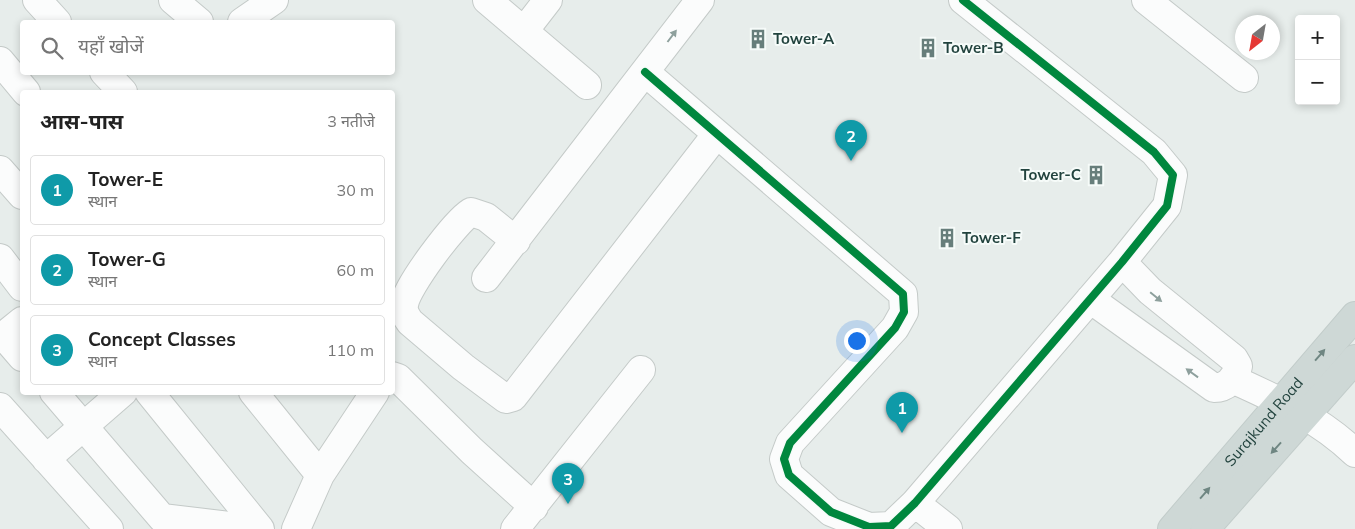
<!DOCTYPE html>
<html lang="hi">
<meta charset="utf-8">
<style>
body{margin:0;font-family:Mulish,"Noto Sans Devanagari",sans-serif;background:#f2f2f2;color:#222}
.controls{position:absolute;right:15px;top:15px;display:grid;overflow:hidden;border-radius:5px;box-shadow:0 2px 8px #0003}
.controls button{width:45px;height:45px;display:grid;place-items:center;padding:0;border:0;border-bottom:1px solid #e0e0e0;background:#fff;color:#222;font:25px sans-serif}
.compass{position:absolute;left:1235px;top:15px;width:45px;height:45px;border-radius:50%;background:#fff;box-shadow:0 2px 8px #0003;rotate:211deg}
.you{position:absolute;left:856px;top:340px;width:18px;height:18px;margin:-12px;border:4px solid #fff;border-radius:50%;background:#1a73e8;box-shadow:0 0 0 8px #1a73e833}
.badge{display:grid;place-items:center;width:32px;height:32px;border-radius:50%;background:#db2777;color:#fff;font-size:16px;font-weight:700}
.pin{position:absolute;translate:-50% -41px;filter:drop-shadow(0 1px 2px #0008)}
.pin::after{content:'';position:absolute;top:26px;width:18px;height:15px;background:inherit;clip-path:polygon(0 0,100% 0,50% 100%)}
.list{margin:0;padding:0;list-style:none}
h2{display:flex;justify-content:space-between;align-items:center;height:65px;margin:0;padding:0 20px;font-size:21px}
h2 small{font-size:16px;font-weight:400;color:#767676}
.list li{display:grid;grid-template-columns:32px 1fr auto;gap:15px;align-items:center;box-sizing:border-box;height:70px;margin:0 10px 10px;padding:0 10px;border:1px solid #e0e0e0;border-radius:5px}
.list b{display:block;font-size:19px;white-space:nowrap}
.list p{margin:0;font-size:16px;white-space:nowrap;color:#767676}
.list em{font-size:16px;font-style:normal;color:#767676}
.icon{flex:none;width:28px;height:28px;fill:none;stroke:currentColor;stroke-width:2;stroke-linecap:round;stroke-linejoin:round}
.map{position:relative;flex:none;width:1355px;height:529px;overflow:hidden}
.search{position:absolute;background:#fff;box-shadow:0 2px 8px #0003;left:20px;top:20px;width:375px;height:55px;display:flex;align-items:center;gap:12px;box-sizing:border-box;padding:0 18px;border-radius:5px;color:#767676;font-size:19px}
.panel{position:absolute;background:#fff;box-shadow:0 2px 8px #0003;left:20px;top:90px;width:375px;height:305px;border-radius:5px}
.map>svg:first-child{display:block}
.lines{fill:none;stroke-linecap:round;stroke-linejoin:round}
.minor-casing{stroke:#c4cac8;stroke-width:30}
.major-casing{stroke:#c2ccca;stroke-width:30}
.minor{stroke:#fbfcfc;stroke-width:28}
.major{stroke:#ced8d6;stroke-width:28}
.cycleway-casing{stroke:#f6fbf9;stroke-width:11}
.cycleway{stroke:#00873e;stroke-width:8}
.oneway{fill:#8ea09d}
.oneway2{fill:#6f8682}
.labels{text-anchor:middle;stroke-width:4;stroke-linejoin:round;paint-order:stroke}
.poi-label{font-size:15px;font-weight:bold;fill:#22433e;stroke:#f6fbf9;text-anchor:start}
.street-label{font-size:15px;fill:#22433e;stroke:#f6fbf9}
</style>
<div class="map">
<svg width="1355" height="529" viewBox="0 0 1355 529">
<rect width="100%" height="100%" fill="#e7edeb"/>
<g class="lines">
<defs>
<path id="minor" d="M37,0L57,22
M173,0L199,22
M487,0L587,85
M1146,0L1244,78
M242,22L274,0
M524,31L548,0
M0,61L26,92
M104,72L123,92
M645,72L903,294L904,312L895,328L790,443L784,459L789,475L831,512L869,527L891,526L915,503L1122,262L1167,206L1173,175L1154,152L963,0
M0,170L22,195
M516,241L486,217L471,212C455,222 406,287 404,305C403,312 406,316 410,322L463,367L506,399L513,397L716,135
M0,258L22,287
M486,278L700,0
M1090,299L1214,388C1226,388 1236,379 1238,366L1234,359L1150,291L1122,262
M4,336L22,357
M0,339L22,321
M392,376L398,378L472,451L534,507
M1232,379C1275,398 1321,420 1355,453
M54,392L162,518L256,529
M149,392L260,529
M253,392L320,475
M0,407L109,529
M46,459L123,392
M915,503L948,529
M296,529L320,475L375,392
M515,529L641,370"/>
<g id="major">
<path id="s1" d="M1172,529L1355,316"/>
<path d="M1205,529L1355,359"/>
</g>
</defs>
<!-- minor casing -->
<use href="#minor" class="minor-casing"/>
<!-- major casing -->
<use href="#major" class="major-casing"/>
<!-- minor -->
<use href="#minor" class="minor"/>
<!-- major -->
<use href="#major" class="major"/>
<defs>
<path id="cycleway" d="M645,72L903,294L904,312L895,328L790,443L784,459L789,475L831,512L869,527L891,526L915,503L1122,262L1167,206L1173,175L1154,152L963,0"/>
</defs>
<!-- cycleway casing -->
<use href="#cycleway" class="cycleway-casing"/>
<!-- cycleway -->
<use href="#cycleway" class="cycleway"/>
</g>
<!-- one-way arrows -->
<defs><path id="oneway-solid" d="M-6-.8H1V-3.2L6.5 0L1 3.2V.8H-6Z" transform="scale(1.25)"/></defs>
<g class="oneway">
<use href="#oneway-solid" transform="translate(672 36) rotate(-53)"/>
<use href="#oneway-solid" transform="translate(1156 297) rotate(39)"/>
<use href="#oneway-solid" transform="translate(1192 373) rotate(-144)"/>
</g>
<g class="oneway2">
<use href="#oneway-solid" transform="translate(1320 355) rotate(-49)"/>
<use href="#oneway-solid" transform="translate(1276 448) rotate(132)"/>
<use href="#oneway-solid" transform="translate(1205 493) rotate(-49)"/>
</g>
<!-- icons -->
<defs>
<symbol id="building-bare" viewBox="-9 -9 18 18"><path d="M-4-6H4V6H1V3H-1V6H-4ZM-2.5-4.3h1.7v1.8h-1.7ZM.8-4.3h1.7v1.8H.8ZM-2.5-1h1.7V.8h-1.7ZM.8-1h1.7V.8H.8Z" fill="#677e7b" stroke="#f6fbf9" stroke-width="2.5" paint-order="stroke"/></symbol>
</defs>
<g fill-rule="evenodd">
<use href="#building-bare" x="744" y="25" width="28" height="28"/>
<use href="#building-bare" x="914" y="34" width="28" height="28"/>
<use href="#building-bare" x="1082" y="161" width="28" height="28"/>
<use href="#building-bare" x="933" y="224" width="28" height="28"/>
</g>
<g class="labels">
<!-- poi labels -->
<g class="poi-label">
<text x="773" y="44">Tower-A</text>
<text x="943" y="53">Tower-B</text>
<text x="1081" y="180" text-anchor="end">Tower-C</text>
<text x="962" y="243">Tower-F</text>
</g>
<!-- street labels -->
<g class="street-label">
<text dy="5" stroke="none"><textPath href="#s1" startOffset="141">Surajkund Road</textPath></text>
</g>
</g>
</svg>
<div class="controls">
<button>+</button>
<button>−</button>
</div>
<svg class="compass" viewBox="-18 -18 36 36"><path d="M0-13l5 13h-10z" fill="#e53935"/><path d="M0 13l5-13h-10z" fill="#767676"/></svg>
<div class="you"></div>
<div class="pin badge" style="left:902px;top:433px;background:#0f9aa8">1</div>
<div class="pin badge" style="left:851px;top:161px;background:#0f9aa8">2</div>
<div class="pin badge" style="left:568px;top:504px;background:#0f9aa8">3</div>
<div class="search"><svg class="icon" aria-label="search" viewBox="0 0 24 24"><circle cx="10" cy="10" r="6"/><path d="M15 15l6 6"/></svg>यहाँ खोजें</div>
<section class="panel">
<h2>आस-पास<small>3 नतीजे</small></h2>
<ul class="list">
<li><span class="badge" style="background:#0f9aa8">1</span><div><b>Tower-E</b><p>स्थान</p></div><em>30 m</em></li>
<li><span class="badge" style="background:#0f9aa8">2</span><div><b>Tower-G</b><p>स्थान</p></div><em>60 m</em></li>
<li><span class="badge" style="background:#0f9aa8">3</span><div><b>Concept Classes</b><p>स्थान</p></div><em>110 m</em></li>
</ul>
</section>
</div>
